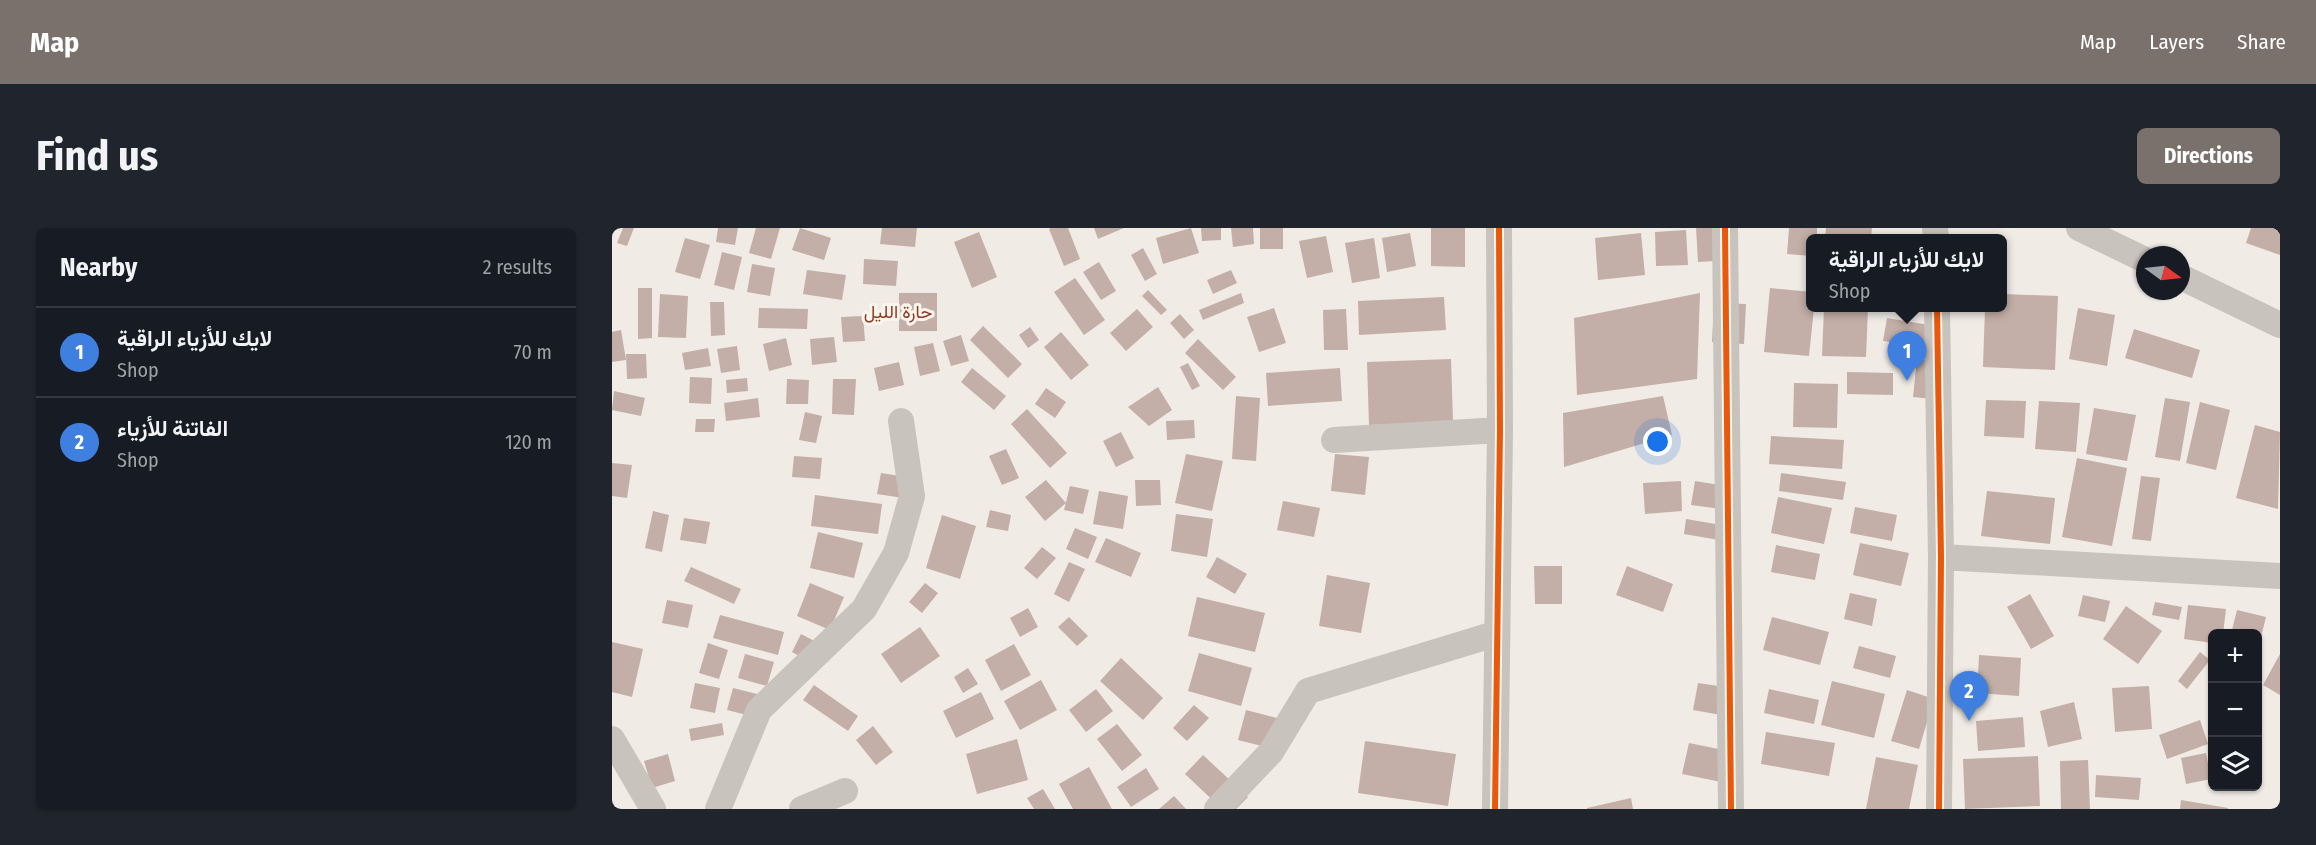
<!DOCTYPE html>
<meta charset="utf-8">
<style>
body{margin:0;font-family:"Fira Sans Condensed",Vazirmatn,sans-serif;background:#20242c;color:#f1f3f6}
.controls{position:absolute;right:18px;bottom:18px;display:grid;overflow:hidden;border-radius:9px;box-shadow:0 2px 4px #0004}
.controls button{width:54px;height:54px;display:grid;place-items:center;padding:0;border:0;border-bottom:2px solid #363941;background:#171b24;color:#f1f3f6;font:30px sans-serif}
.compass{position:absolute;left:1524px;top:18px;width:54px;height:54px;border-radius:50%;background:#171b24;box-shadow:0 2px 4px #0004;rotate:105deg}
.you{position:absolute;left:1046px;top:214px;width:21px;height:21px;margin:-15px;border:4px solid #fff;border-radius:50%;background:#1a73e8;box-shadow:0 0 0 9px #1a73e833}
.badge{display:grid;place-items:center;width:39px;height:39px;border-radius:50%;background:#7a716c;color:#fff;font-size:20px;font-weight:700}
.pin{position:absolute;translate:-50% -50px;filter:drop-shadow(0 2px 3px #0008)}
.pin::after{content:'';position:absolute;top:32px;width:21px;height:18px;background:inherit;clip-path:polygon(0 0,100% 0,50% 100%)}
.popup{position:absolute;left:1194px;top:6px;width:201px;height:78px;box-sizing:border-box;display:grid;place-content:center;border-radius:9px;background:#171b24;filter:drop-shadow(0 2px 4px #0005);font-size:20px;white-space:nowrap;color:#9ea1a6}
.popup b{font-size:22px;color:#f1f3f6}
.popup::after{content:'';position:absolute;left:50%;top:100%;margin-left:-12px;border:12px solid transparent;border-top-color:#171b24}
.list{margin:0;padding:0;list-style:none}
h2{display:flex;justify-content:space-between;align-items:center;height:78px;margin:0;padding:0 24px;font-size:26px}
h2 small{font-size:20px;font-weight:400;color:#9ea1a6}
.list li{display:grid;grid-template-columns:39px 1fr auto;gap:18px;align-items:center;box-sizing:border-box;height:90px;padding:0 24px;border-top:2px solid #363941}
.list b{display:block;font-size:22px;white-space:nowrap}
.list p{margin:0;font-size:20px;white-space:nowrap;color:#9ea1a6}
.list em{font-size:20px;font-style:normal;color:#9ea1a6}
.icon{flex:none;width:33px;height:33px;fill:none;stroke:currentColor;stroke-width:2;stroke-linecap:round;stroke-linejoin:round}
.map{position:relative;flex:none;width:1668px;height:581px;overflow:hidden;border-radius:9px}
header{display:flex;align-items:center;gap:36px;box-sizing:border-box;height:84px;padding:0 30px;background:#7a716c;color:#fff}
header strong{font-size:28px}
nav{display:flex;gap:33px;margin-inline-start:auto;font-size:21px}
.intro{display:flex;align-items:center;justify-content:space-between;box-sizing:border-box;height:144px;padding:0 36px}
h1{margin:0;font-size:42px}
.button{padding:15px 27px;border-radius:9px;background:#7a716c;color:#fff;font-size:21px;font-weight:700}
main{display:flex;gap:36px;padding:0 36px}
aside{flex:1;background:#171b24;border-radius:9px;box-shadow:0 2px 4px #0004}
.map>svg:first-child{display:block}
.building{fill:#c3afa7}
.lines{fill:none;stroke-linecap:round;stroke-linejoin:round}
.minor{stroke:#c9c3be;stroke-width:26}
.cycleway-casing{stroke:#fbf5ee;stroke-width:10}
.cycleway{stroke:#e8590c;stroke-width:6}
.labels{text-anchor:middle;stroke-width:6;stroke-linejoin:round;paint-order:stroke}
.neighbourhood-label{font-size:18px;fill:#8c3b22;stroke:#fbf5ee}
</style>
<header>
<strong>Map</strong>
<nav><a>Map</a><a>Layers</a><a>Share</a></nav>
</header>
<div class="intro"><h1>Find us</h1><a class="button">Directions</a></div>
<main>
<aside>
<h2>Nearby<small>2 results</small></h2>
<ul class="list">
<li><span class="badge" style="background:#3f7fe0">1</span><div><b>لايك للأزياء الراقية</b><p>Shop</p></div><em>70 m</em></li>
<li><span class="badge" style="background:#3f7fe0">2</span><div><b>الفاتنة للأزياء</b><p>Shop</p></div><em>120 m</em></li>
</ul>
</aside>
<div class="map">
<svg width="1668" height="581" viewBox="0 0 1668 581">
<rect width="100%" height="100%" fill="#f0ebe5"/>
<!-- building -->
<path class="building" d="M11,0H22L15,18L5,15Z
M106,0H126L123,17L104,14Z
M144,0H168L159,31L137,25Z
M188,0L219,10L212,32L180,22Z
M270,0H305L303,19L268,16Z
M439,0H456L468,31L452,38L437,1Z
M482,0H512L486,11Z
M579,0L587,25L551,36L544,10Z
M589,0H609V12L590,13Z
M619,0H641L642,16L621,19Z
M648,0H671V21H648Z
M819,0H853V39L819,38Z
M1084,0H1117L1119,32L1086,34Z
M1177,0H1205V10H1199V28L1175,26Z
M1214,0H1260L1259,10H1213Z
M1639,0H1668V27L1634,15Z
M1074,2L1076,37L1044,38L1043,4Z
M367,4L385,49L360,60L342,14Z
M798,5L804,38L775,44L770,10Z
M1029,5L1033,47L986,52L983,10Z
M714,8L721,44L695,50L687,13Z
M73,10L98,17L88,51L63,44Z
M762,10L768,50L740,55L733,15Z
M531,20L545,46L533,53L519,27Z
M110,24L130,29L122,62L102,57Z
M252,31L286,33L284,58L251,56Z
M487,34L504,63L489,72L471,44Z
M140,36L163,40L158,68L135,64Z
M195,42L234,47L230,72L191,66Z
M619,42L625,55L601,66L595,52Z
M463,50L493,92L472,107L442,64Z
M26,60H40V110L26,111Z
M1158,60L1199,64V80H1202L1197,128L1152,124Z
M536,62L555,82L549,87L530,68Z
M287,65H325V103H287Z
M629,65L632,75L591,92L587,82Z
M1088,65L1085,151L965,167L962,90Z
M48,66L76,68L74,110L46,109Z
M1391,66L1446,68L1443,142L1371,139L1373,80H1391Z
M832,69L834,102L747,107L746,73Z
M98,74H112L113,107L99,108Z
M1102,75L1134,76L1132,116L1100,114Z
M147,80L196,81L195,101L146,100Z
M662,80L674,115L647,124L635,89Z
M1212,80H1256L1254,129L1210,128Z
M1466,80L1503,87L1495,138L1457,131Z
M525,81L541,99L514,123L498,105Z
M734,81L736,122H712L711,82Z
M568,86L582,102L572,111L558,95Z
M251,88L253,113L231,114L229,89Z
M1275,90L1317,97L1314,119L1271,113Z
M371,98L410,136L396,150L358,112Z
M418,99L427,112L416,120L407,107Z
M1522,101L1588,122L1580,150L1513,130Z
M9,102L14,132L0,134V104Z
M449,104L477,137L459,152L432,119Z
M349,107L357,133L339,138L331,113Z
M222,109L225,134L200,137L198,111Z
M174,110L180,137L157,143L151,116Z
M586,111L624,149L611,162L573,125Z
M321,115L328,143L308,148L302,119Z
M125,118L128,142L109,145L105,121Z
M96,120L99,138L73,142L70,125Z
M14,126H34L35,150L15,151Z
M839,131L841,194L757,197L755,134Z
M1305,131L1334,134L1329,172L1301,169Z
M287,134L292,157L267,163L262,140Z
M576,135L588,158L580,162L568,139Z
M360,140L394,168L382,182L349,154Z
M728,140L730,173L656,178L654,145Z
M1235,144L1281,145V167L1235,166Z
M78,149L100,150L99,176L77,175Z
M135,150L136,163L115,165L114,152Z
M175,151L197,152L196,176H174Z
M221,151H244L242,187L220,186Z
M1182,155L1226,156L1225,200L1181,199Z
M546,159L560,182L537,198L516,179Z
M434,160L454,174L443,190L423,176Z
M2,163L33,170L29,188L0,182Z
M624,168L648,170L644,233L620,231Z
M1051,168L1060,207L952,239L951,185Z
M146,170L148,189L114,193L112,175Z
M1553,170L1578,174L1568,233L1543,229Z
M1374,172L1414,173L1412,210L1372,208Z
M1427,173L1468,175L1464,224L1423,221Z
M1588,174L1618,182L1604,242L1574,235Z
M1482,180L1524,187L1515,233L1474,226Z
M415,181L455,225L438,240L399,196Z
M193,184L210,188L204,215L187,212Z
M84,191H103L102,204H83Z
M582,192L583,210L555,212L554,193Z
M1643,197L1668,204L1666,281L1624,270Z
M509,204L522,230L504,239L491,213Z
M1159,208L1232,212L1230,241L1157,236Z
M394,221L407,250L390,257L377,228Z
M574,226L611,233L600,283L563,275Z
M723,226L757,229L753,267L719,263Z
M182,228L210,230L208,251L180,249Z
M1465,230L1515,240L1500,318L1450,309Z
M0,235L20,237L15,270L0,268Z
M269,245L294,249L291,270L265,266Z
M1169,245L1234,254L1231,272L1167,263Z
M1529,248L1548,250L1539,313L1520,311Z
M434,252L454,275L433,293L413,269Z
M523,252H548L549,277L524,278Z
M1069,253L1070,283L1033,286L1031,255Z
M1083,253L1120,259L1117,282L1079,277Z
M458,258L477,262L471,286L452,282Z
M487,263L516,268L511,301L481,296Z
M1375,263L1443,270L1438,316L1369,308Z
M203,267L270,276L266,306L199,298Z
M1166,269L1220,280L1212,316L1159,305Z
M671,273L708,280L702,309L665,302Z
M1243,279L1285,287L1280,313L1238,305Z
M378,282L399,287L396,303L374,299Z
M41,283L57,287L50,324L33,320Z
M564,286L601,291L595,329L559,323Z
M330,287L364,298L348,351L314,340Z
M72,290L98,294L94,316L68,312Z
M1074,291L1115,298L1113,313L1072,306Z
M463,300L485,309L476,331L454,321Z
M206,304L251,315L242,350L198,340Z
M494,310L529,325L519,349L483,334Z
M1248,315L1297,325L1289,358L1241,347Z
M1164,317L1208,326L1203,352L1159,344Z
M430,319L444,330L425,351L412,340Z
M605,329L635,346L623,366L594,349Z
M457,334L473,341L457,374L442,366Z
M922,338H950V376H923Z
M1015,338L1061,356L1051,384L1004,367Z
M79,339L129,361L122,376L72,353Z
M715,347L758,355L749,405L707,398Z
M198,355L232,369L218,402L185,388Z
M313,355L326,365L310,385L297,374Z
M1238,365L1265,371L1260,398L1232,391Z
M1418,366L1442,408L1419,421L1395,379Z
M1471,367L1498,373L1493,394L1466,388Z
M585,369L653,385L643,424L576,408Z
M55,372L81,377L76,400L50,395Z
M1543,374L1570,379L1567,392L1540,387Z
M1576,377L1614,381L1611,406H1600V415L1572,411Z
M1514,378L1550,403L1526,436L1491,411Z
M416,380L426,399L408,409L398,390Z
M1625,382L1654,389L1646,421V406H1619Z
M108,387L172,404L166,427L101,410Z
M457,389L476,408L465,418L446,399Z
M1160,389L1217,404L1208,437L1151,422Z
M308,399L328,428L289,455L269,426Z
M189,406L208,416L198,434L180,424Z
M0,414L31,421L20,469L0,464Z
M96,415L116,422L107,451L87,445Z
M402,416L419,447L389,463L373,432Z
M1247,418L1284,428L1278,450L1241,440Z
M1588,424L1598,432L1575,461L1566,453Z
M587,425L640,440L629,478L576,463Z
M133,426L162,434L155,458L126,450Z
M1668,426V467L1651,457Z
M1367,427L1409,430L1407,468L1365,465Z
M509,430L551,470L531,492L488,453Z
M356,440L366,456L351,465L342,449Z
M429,452L445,482L408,502L392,473Z
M1220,453L1273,466L1262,510L1209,497Z
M83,455L108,460L103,485L78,480Z
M1086,455L1113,459L1109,487L1081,482Z
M202,457L246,488L236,503L191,472Z
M1537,458L1540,501L1503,504L1500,460Z
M121,460L145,466L139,488L115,482Z
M484,461L501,483L474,504L457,482Z
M1157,461L1207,472L1202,496L1152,485Z
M1295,462L1322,471L1307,521L1279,513Z
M369,464L382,491L344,510L331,483Z
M1462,474L1470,511L1436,519L1428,483Z
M582,477L597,490L575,513L561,500Z
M634,482L669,491L662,521L626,512Z
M1411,489L1413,519L1366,523L1364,493Z
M1588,492L1596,516L1555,531L1547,507Z
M110,495L112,507L79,513L77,501Z
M505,496L530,527L510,543L485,511Z
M261,498L281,524L264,537L244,512Z
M1154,504L1223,515L1217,548L1149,536Z
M405,511L416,552L365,566L354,526Z
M753,513L844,526L836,578L746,565Z
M1077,515L1131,526L1124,557L1070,546Z
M1594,525L1599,551L1574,556L1569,530Z
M56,526L63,553L40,560L32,533Z
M591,527L636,569L624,581H610L573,546Z
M1426,528L1428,578L1353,581L1351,531Z
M1264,529L1306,537L1297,581H1254Z
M1476,532L1478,581H1449L1448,533Z
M477,539L500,581H461L447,556Z
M534,540L547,561L519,579L505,559Z
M1484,547L1529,550L1527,572L1483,569Z
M431,561L443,581H422L415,570Z
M562,568L574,581H547Z
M1019,570L1021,581H975V580Z
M1569,572L1616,580V581H1568Z"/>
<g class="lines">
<!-- minor -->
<path class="minor" d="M1113,0L1119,581
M1323,0L1324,10
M1467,0L1533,32
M1569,49L1668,97
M1325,80L1329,329L1327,581
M722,212L888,202
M1329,329L1668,348
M0,511L41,581
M106,581L147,482L252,381L284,325L300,268L289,193
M190,581L233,563
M605,581L659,524L696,463L883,406
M883,581L888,202L887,0"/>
<defs>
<path id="cycleway" d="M1113,0L1119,581
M1325,80L1329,329L1327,581
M883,581L888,202L887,0"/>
</defs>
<!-- cycleway casing -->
<use href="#cycleway" class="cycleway-casing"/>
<!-- cycleway -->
<use href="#cycleway" class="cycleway"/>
</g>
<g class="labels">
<!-- neighbourhood labels -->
<g class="neighbourhood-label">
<text x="286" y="90">حارة الليل</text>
</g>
</g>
</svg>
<div class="controls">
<button>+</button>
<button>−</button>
<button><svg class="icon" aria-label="layers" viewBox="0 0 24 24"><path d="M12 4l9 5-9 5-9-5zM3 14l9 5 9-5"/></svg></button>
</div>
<svg class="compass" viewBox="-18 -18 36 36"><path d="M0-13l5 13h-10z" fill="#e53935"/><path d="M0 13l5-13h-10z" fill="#9ea1a6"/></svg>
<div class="you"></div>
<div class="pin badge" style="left:1295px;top:153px;background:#3f7fe0">1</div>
<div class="popup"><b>لايك للأزياء الراقية</b>Shop</div>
<div class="pin badge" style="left:1357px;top:493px;background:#3f7fe0">2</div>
</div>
</main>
